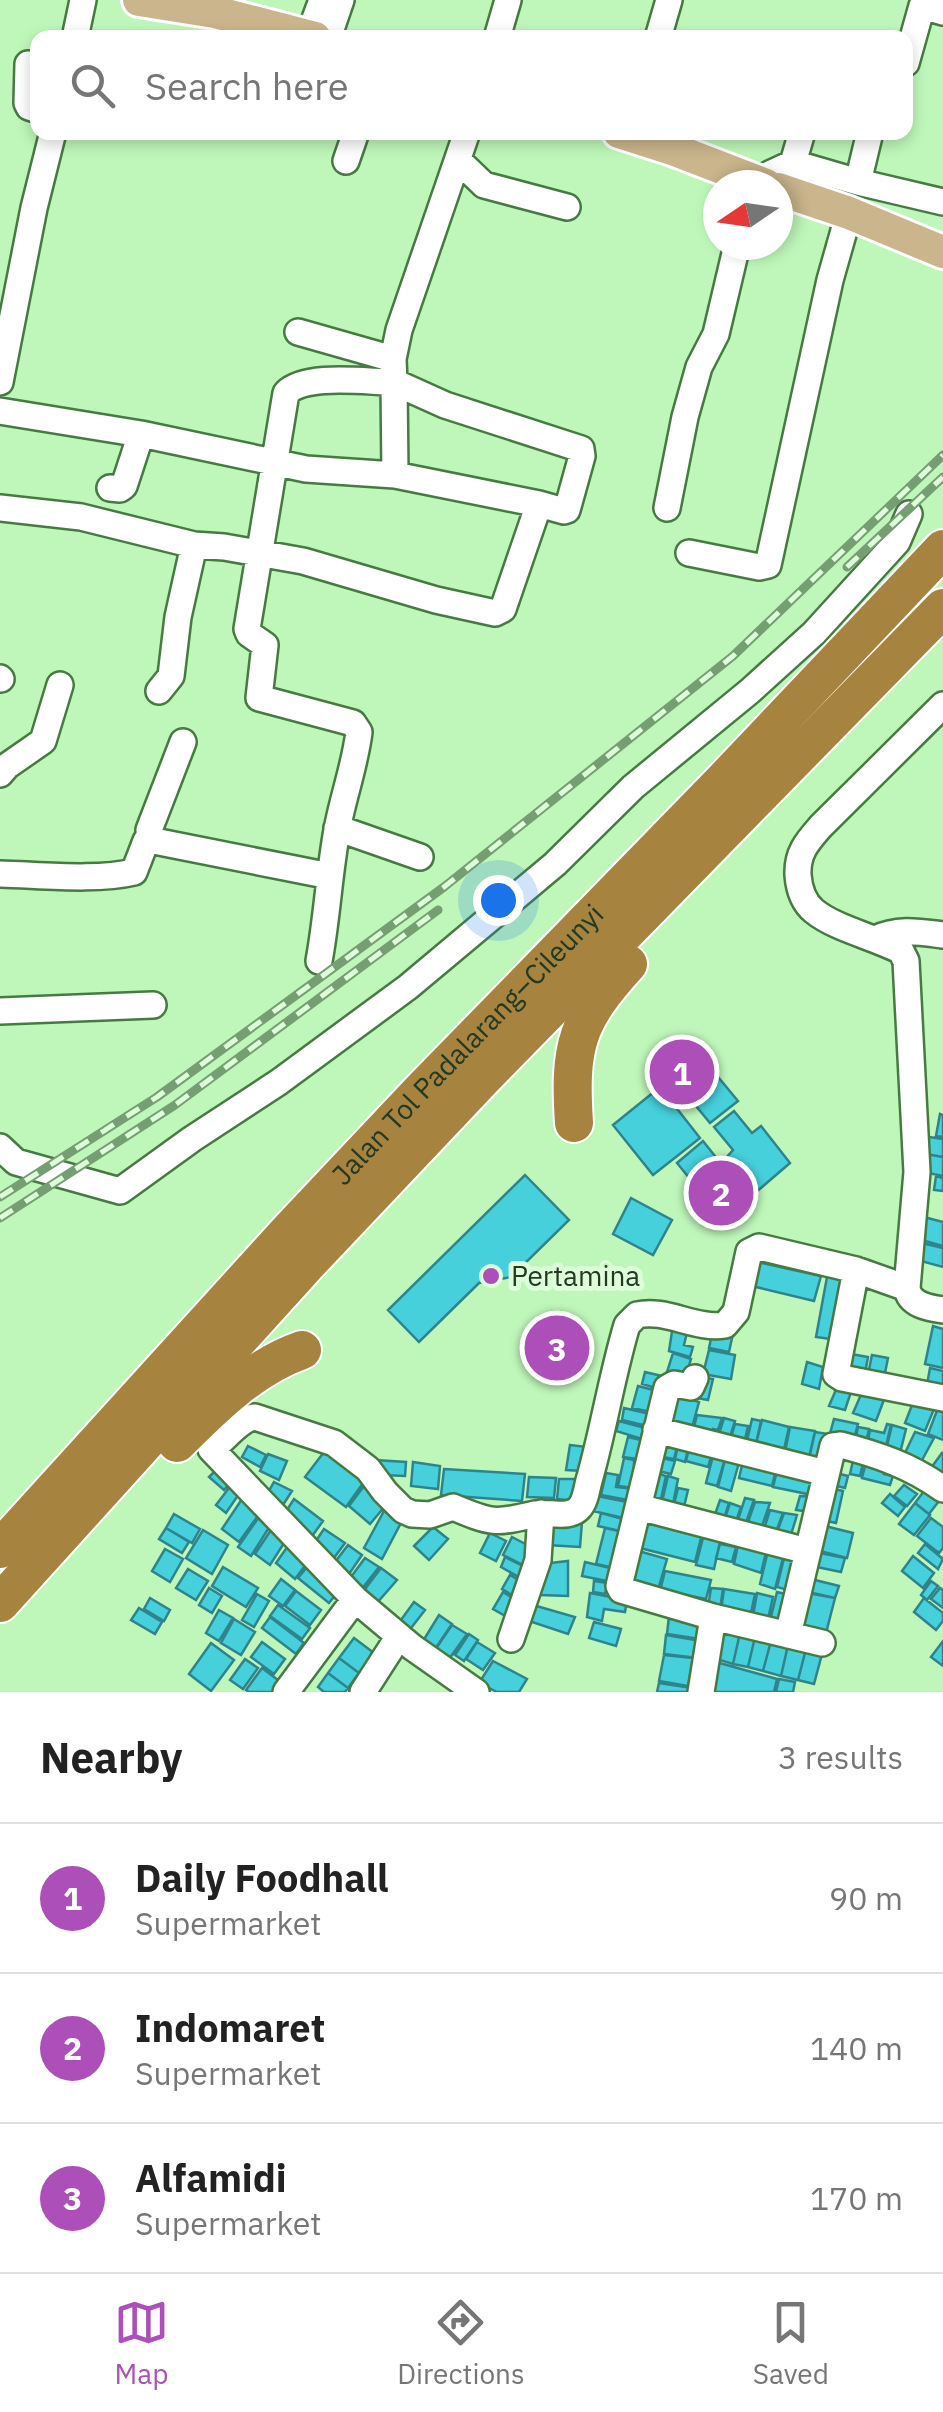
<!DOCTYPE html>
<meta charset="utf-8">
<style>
body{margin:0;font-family:"IBM Plex Sans",sans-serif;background:#f2f2f2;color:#222}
.compass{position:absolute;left:703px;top:170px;width:90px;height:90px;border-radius:50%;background:#fff;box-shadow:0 5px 15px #0003;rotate:257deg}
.you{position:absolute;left:498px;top:900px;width:35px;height:35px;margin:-25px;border:8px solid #fff;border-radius:50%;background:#1a73e8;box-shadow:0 0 0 15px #1a73e833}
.badge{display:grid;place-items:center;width:65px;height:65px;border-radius:50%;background:#ac4fb9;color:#fff;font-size:32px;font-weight:700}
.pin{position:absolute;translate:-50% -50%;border:5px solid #fff;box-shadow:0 2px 10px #0006}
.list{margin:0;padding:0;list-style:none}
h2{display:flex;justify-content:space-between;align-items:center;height:130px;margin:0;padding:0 40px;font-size:42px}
h2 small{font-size:32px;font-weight:400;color:#767676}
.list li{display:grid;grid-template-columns:65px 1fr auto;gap:30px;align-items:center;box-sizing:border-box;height:150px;padding:0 40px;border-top:2px solid #e0e0e0}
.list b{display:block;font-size:38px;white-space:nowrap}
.list p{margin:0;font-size:32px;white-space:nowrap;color:#767676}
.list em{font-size:32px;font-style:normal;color:#767676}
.icon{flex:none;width:55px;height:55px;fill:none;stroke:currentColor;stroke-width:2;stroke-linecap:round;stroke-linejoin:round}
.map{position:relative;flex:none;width:943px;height:1692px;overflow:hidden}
.search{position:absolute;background:#fff;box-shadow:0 5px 15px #0003;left:30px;right:30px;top:30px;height:110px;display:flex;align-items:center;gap:25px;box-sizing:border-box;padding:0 35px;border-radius:20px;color:#767676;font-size:38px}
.sheet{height:580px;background:#fff}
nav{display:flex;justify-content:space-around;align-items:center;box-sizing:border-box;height:140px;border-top:2px solid #e0e0e0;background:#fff;font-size:28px;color:#767676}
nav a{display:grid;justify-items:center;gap:5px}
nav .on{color:#ac4fb9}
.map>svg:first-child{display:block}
.building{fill:#45d0db;stroke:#2f848b;stroke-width:2.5}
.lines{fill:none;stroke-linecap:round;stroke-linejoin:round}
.minor-casing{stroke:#477a43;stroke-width:30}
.major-casing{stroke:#fff;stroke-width:38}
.highway-casing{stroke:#fff;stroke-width:42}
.minor{stroke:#fff;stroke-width:25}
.major{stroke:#cab58c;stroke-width:32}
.highway{stroke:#a6833f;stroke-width:38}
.rail-casing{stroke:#769e73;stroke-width:9}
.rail{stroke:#dcfed9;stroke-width:5;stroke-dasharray:15;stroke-linecap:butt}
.poi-dot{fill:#ac4fb9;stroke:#dcfed9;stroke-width:4}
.labels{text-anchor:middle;stroke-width:10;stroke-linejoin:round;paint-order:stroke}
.street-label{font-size:28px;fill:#233921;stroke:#dcfed9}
.poi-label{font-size:28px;fill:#233921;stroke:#dcfed9;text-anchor:start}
</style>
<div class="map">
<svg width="943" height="1692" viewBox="0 0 943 1692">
<rect width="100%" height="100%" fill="#bff7ba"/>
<!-- building -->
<path class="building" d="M699,1054L738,1101L710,1123L672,1077Z
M660,1087L700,1138L653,1175L613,1125Z
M734,1111L752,1133L761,1126L790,1163L755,1193L726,1158L733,1150L714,1127Z
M940,1114L943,1115V1137L936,1136Z
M929,1137L943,1139V1157L926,1154Z
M703,1141L746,1195L720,1216L677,1163Z
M926,1154L943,1157V1176L923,1172Z
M525,1175L569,1220L511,1277L479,1283L419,1342L388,1310Z
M936,1176L943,1178V1191L934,1190Z
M631,1198L672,1220L653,1255L613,1234Z
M924,1217L943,1222V1246L918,1239Z
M922,1243L943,1248V1267L917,1260Z
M757,1262L821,1276L814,1301L752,1286Z
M827,1277L849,1279L838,1340L816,1337Z
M673,1325L688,1328L684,1345L693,1347L690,1357L669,1351Z
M933,1326L943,1329V1368L925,1364Z
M712,1334L732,1338L729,1352L709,1348Z
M709,1350L735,1355L731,1379L703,1374Z
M673,1353L691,1359L685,1378L667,1372Z
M851,1354L868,1357L864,1379L847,1376Z
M872,1355L888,1358L883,1383L867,1379Z
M807,1362L823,1367L819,1389L802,1384Z
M930,1368L943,1371V1394L926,1390Z
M645,1372L662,1376L659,1389L642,1384Z
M701,1377L713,1379L708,1400L697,1398Z
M838,1385L852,1389L845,1410L829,1406Z
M638,1386L657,1391L651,1412L632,1408Z
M863,1390L885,1397L876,1421L853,1413Z
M676,1395L699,1402L691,1431L668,1426Z
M914,1400L934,1409L925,1431L905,1423Z
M624,1408L650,1414L647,1426L622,1420Z
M938,1408L943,1410V1440L928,1434Z
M697,1415L722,1418L718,1430L713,1429L711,1437L703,1436L704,1428L694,1427Z
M724,1418L735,1421L729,1440L718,1437Z
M752,1419L761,1421L755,1448L746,1445Z
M834,1419L858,1424L855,1435L841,1432L840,1439L829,1437Z
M762,1420L789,1427L783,1454L755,1448Z
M619,1421L645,1428L642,1439L616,1431Z
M735,1424L748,1426L744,1444L730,1441Z
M887,1424L891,1425L885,1450L881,1448L882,1443L868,1440L870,1430L884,1433Z
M892,1425L906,1429L900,1453L886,1450Z
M790,1427L815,1431L808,1462L784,1457Z
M858,1427L869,1429L867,1438L856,1437Z
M815,1432L828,1434L821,1465L808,1463Z
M915,1432L934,1438L921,1462L904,1455Z
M628,1437L641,1440L637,1459L623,1457Z
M661,1439L678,1443L674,1459L657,1456Z
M679,1442L689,1445L685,1462L675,1459Z
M570,1445L587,1447L583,1471L566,1470Z
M248,1446L266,1455L260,1467L242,1457Z
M689,1449L712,1454L708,1467L686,1461Z
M324,1452L366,1479L346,1507L305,1477Z
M714,1452L726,1455L717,1486L706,1483Z
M942,1453L943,1454V1480L928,1472Z
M268,1454L287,1461L279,1480L260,1471Z
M726,1456L740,1459L731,1491L718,1487Z
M854,1456L864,1459L860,1476L850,1474Z
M658,1457L675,1461L671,1474L654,1470Z
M624,1458L634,1460V1470L639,1471L635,1488L618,1486Z
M375,1460L406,1462L405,1476L382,1475Z
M743,1461L776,1470L772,1486L739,1478Z
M413,1462L440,1466L438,1489L411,1486Z
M866,1462L886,1467L884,1474L893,1476L890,1485L862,1478Z
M444,1469L525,1474L522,1501L441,1495Z
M216,1470L231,1482L224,1490L209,1477Z
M777,1471L816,1479L812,1495L773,1487Z
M653,1472L666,1476L660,1504L646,1501Z
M832,1472L848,1476L845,1488L829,1484Z
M606,1473L618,1475L616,1487L634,1489L633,1501L601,1495Z
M668,1476L678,1479L673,1504L662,1502Z
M529,1477L556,1478L554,1498L527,1497Z
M559,1479H576L574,1501L557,1499Z
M274,1482L292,1491L281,1508L265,1498Z
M232,1484L241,1491L226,1513L216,1505Z
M904,1485L917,1494L907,1506L894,1496Z
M364,1486L386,1505L370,1524L349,1506Z
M928,1486L942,1497L929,1514L915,1503Z
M678,1488L688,1490L684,1507L674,1504Z
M830,1488L843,1491L836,1523L822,1520Z
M890,1494L905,1507L898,1516L882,1503Z
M597,1496L632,1503L628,1519L593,1511Z
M800,1496L815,1497L811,1512L796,1510Z
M745,1498L754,1500L744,1528L736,1526Z
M242,1499L260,1513L239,1542L222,1529Z
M294,1499L323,1521L310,1539L283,1516Z
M720,1500L729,1503L723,1522L713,1520Z
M755,1502L770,1503L760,1532L746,1528Z
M730,1503L741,1507L734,1527L723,1524Z
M915,1503L930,1515L914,1535L899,1524Z
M770,1510L783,1513L776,1532L764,1529Z
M384,1511L402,1521L382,1559L364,1548Z
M601,1513L623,1519L620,1531L598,1526Z
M784,1513L797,1515L790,1538L776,1535Z
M174,1514L200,1529L192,1543L166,1528Z
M259,1517L270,1526L251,1556L238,1547Z
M644,1518L702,1534L695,1562L636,1547Z
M931,1518L943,1527V1548L939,1553L917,1536Z
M582,1522L580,1547L547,1545L548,1523Z
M821,1525L853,1533L847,1558L816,1550Z
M433,1527L448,1539L429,1560L414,1546Z
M166,1528L189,1542L182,1553L159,1539Z
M605,1528L619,1531L610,1567L596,1564Z
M324,1529L345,1543L331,1562L311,1548Z
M203,1530L228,1545L212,1574L186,1558Z
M271,1530L286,1540L270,1565L255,1554Z
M490,1533L506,1541L496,1561L480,1553Z
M704,1534L721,1537L714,1569L696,1565Z
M512,1537L535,1549L527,1567L503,1555Z
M290,1543L310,1559L295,1579L276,1563Z
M720,1544L736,1547L732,1562L716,1558Z
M925,1544L943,1559L938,1569L918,1553Z
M348,1545L362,1555L347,1577L332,1566Z
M738,1545L766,1552L761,1573L734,1564Z
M165,1549L183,1559L170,1582L152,1571Z
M635,1550L667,1559L657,1593L626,1584Z
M768,1551L784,1554L775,1589L760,1584Z
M815,1552L845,1558L841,1572L812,1566Z
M785,1554L800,1559L791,1591L777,1587Z
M913,1556L934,1573L923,1588L902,1571Z
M505,1557L529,1569L524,1580L501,1567Z
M365,1558L379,1567L361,1590L348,1581Z
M568,1561V1596L540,1595L541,1564Z
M585,1562L610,1568L607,1581L582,1576Z
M223,1567L258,1588L246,1607L212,1586Z
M307,1567L338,1592L329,1603L298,1578Z
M381,1568L397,1580L376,1604L362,1593Z
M188,1569L208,1581L196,1600L176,1588Z
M665,1571L711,1580L706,1599L681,1594L680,1600L659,1595Z
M510,1575L524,1583L517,1598L502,1589Z
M807,1578L839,1586L835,1598L804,1591Z
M281,1579L295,1590L283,1606L269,1596Z
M594,1581L608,1583L605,1594L593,1592Z
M931,1581L938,1586L927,1600L921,1595Z
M209,1588L222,1596L212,1613L199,1605Z
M711,1588L723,1589L720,1609L708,1607Z
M940,1588L943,1590V1608L931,1599Z
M724,1589L755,1594L751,1613L721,1611Z
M296,1591L321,1610L310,1625L285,1606Z
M503,1592L519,1602L509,1618L493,1609Z
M777,1592L790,1595L783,1625L770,1621Z
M802,1592L835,1598L825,1637L794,1629Z
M590,1593L627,1600L625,1612L604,1609L602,1621L587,1617Z
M757,1593L773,1597L768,1619L753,1616Z
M257,1594L269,1601L254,1627L242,1620Z
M150,1598L170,1610L164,1621L144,1609Z
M924,1598L943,1613V1621L936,1630L914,1612Z
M414,1602L425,1610L408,1632L398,1624Z
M278,1605L310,1628L302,1639L270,1616Z
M533,1605L575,1617L568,1634L526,1620Z
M139,1608L162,1622L155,1634L131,1620Z
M219,1610L233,1618L219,1641L206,1633Z
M439,1615L452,1624L435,1649L423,1641Z
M669,1616L703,1621L700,1639L667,1634Z
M270,1617L304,1643L296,1654L262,1628Z
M234,1619L255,1632L241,1655L221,1643Z
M594,1622L621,1629L616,1646L589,1638Z
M452,1625L467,1634L449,1659L435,1650Z
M720,1628L740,1633L733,1664L713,1658Z
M740,1633L755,1637L748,1667L733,1664Z
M469,1634L478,1640L464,1661L455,1655Z
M666,1635L701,1641L698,1658L664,1654Z
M755,1637L771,1641L763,1671L748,1667Z
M354,1638L374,1653L359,1673L339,1658Z
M771,1641L788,1645L781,1676L763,1671Z
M943,1641V1666L931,1657Z
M262,1642L285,1659L274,1674L251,1657Z
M477,1642L495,1653L483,1670L466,1659Z
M211,1643L234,1660L211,1691L189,1674Z
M788,1645L806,1649L798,1680L781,1676Z
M806,1649L822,1654L814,1684L798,1680Z
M664,1655L693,1658L688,1686L659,1681Z
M339,1658L359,1673L348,1688L328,1673Z
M245,1659L258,1668L243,1689L230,1680Z
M493,1661L527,1679L519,1692H497L479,1683Z
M716,1662L777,1679L774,1692H708Z
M262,1668L282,1683L276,1692H249L246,1690Z
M328,1673L348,1688L345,1692H324L318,1687Z
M779,1679L795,1682L793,1692H776Z
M659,1683L692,1688V1692H657Z"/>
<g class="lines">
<defs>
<path id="minor" d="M309,35L322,0
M75,38L83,0
M328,38L341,0
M497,38L508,0
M658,38L669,0
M906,63L922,6L943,12
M28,64L27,103L29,107L38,110
M458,160L484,185L567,207
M346,161L356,132
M793,163L858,182L943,202
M858,182L870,132
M754,185L755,181L793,163L802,132
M298,332L393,359
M0,382L34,208L53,132
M394,382L445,405L581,449L582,456L567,510L564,511L539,504L395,475Z
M0,411L141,434L306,469L395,475
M110,488L120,489L124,486L141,434
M0,508L81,517L194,545L224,547L303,561L436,600L495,613L503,609L539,504
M667,508L685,417L699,367L716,334L737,245
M689,553L759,567L768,565L830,280L849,213
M0,678L1,679
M159,691L171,676L178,617L194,545
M183,742L149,830V840L330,876
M0,774L7,766L43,741L60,685
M337,828L420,857
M0,874C41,875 97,881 134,872L146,841L149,840
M875,939C898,928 919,932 943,935
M319,961C327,918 329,874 337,830C343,797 355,765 359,732L353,723L259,698L265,645L249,634L247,629L286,393C306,373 366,382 394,382L393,359L399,330L467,132
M0,1011L153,1005
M0,1147L16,1162L120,1191L192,1139L279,1082L408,987L555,864L633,787L750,691L814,633L897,542L909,514
M856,1270L836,1374L842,1378L943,1398
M907,1288L917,1172L906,961L901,951C875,937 836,929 814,911C803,902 799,888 798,875C797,853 807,842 821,826L943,705
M907,1288C909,1305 929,1308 943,1310
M695,1378L691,1387L674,1384L667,1388L619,1586L621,1590L713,1617L822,1643
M656,1430L826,1473
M639,1507L807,1551
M788,1635L833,1446L841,1445C879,1455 911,1466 943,1489
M511,1639L538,1560L541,1513
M286,1692L355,1599
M363,1692L399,1636
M476,1692L412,1647L355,1599L211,1449C226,1440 238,1419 255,1417L334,1443L368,1469L385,1492L403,1510L412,1514L430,1515L453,1507C491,1523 495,1524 535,1514C548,1511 570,1520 580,1507C586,1500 587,1486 590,1477C604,1427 612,1375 627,1325L637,1315C666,1308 695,1330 725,1325L736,1312L749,1252L759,1247L856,1270L907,1288
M701,1692L713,1617"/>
<path id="major" d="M139,0L215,12L315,38
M619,132L675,150L766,185
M778,189L849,213L943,252"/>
<g id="highway">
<path d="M574,1123C569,1046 576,1021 628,964"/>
<path d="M177,1443C213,1407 253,1367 302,1350"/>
<path id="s1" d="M0,1549L288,1232L419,1093L724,780L943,549"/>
<path d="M0,1603L307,1264L483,1078L943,608"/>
</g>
</defs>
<!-- minor casing -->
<use href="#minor" class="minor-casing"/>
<!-- major casing -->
<use href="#major" class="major-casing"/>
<!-- highway casing -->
<use href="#highway" class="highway-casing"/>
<!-- minor -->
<use href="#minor" class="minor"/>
<!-- major -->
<use href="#major" class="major"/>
<!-- highway -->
<use href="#highway" class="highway"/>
<defs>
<path id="rail" d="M847,567L943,477
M0,1197L157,1097L444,887L733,656L943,455
M0,1218L175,1105L438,910"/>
</defs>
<!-- rail casing -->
<use href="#rail" class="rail-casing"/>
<!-- rail -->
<use href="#rail" class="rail"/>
</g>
<!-- markers -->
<circle class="poi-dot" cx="491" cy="1276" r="10"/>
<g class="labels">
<!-- street labels -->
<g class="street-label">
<text dy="10" stroke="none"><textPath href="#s1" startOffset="688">Jalan Tol Padalarang–Cileunyi</textPath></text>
</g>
<!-- poi labels -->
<g class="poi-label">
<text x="511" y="1286">Pertamina</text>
</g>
</g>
</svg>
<svg class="compass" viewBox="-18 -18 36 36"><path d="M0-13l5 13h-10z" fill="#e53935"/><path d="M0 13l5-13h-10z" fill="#767676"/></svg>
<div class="you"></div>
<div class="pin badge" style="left:682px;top:1072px">1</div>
<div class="pin badge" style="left:721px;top:1193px">2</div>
<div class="pin badge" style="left:557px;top:1348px">3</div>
<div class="search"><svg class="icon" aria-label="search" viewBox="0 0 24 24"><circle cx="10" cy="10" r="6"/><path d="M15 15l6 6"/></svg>Search here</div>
</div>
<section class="sheet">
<h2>Nearby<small>3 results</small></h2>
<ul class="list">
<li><span class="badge">1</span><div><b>Daily Foodhall</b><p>Supermarket</p></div><em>90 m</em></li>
<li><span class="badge">2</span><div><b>Indomaret</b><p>Supermarket</p></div><em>140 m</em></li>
<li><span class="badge">3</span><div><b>Alfamidi</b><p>Supermarket</p></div><em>170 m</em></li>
</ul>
</section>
<nav>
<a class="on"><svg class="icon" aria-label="map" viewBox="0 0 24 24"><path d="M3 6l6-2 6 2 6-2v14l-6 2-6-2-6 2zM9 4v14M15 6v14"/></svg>Map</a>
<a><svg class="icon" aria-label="directions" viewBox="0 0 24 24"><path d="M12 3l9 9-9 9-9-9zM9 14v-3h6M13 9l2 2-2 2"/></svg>Directions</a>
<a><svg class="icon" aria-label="saved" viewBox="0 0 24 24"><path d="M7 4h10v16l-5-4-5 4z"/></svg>Saved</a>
</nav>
